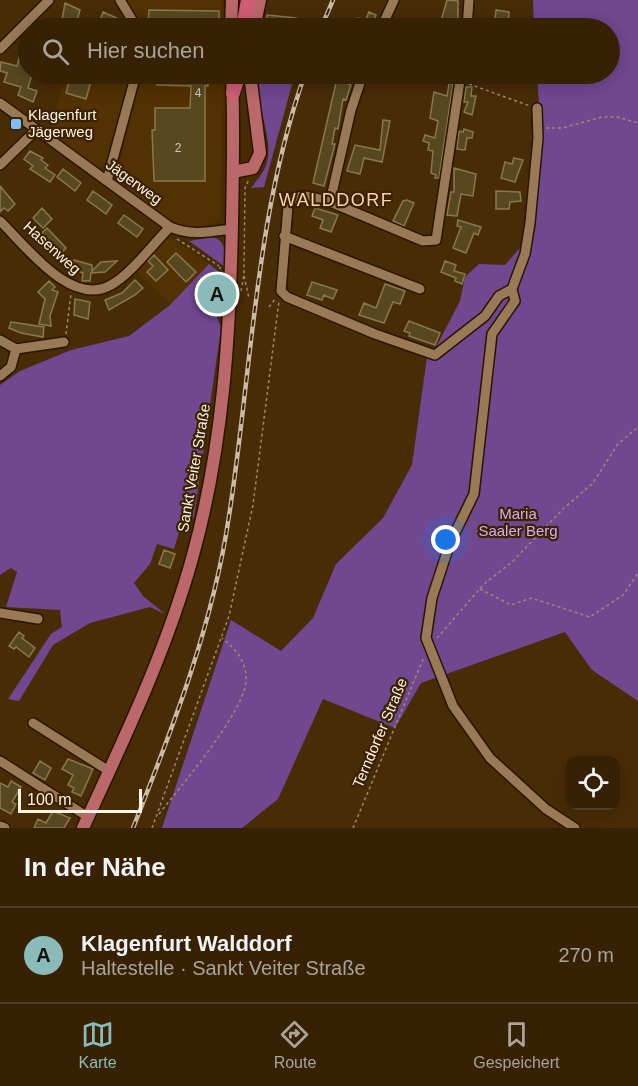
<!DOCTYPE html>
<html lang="de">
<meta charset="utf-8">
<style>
body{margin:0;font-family:Arial,sans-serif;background:#412e13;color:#f1f3f6}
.controls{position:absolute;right:18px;bottom:18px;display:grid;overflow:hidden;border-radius:12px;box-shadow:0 3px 15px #0003}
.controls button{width:54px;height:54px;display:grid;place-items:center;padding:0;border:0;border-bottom:2px solid #503e26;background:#362104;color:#f1f3f6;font:30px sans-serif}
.scale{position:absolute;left:18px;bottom:15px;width:124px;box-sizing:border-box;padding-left:6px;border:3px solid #fef3e7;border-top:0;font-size:16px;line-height:21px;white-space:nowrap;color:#fef3e7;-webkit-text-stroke:4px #3d2200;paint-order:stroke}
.you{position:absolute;left:446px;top:540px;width:21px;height:21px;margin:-15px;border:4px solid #fff;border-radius:50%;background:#1a73e8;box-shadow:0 0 0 9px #1a73e833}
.badge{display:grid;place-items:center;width:39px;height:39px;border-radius:50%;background:#8bbbb9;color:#111;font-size:20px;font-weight:700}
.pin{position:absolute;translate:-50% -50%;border:3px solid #fff;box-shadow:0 2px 6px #0006}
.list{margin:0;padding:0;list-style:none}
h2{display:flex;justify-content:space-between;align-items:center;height:78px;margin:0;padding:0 24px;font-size:26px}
h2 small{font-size:20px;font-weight:400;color:#aaa39a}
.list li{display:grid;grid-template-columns:39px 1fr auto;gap:18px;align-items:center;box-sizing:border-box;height:96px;padding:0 24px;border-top:2px solid #503e26}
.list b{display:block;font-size:22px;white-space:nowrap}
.list p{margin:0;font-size:20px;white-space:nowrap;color:#aaa39a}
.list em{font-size:20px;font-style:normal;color:#aaa39a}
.icon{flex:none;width:33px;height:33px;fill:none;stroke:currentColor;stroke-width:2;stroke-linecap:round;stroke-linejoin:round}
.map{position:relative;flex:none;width:638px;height:828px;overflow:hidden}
.search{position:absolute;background:#362104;box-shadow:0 3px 15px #0003;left:18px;right:18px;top:18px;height:66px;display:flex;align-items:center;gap:15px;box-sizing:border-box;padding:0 21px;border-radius:33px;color:#aaa39a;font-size:22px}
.sheet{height:174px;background:#362104}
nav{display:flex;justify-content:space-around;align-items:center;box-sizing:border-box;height:84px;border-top:2px solid #503e26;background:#362104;font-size:16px;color:#aaa39a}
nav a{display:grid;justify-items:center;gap:3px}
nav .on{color:#8bbbb9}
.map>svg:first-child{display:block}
.built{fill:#523102}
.green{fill:#714790}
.building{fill:#584820;stroke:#8a784d;stroke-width:1.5}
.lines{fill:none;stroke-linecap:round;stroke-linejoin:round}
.minor-casing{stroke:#2a1500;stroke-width:12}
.major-casing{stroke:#2a1500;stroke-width:15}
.highway-casing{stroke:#2a1500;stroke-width:16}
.path{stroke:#9d896f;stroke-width:1.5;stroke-dasharray:3 3;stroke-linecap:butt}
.minor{stroke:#9a7956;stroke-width:9}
.major{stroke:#ba6869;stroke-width:12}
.highway{stroke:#d05c75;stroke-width:14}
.rail-casing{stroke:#cabaa7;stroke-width:4.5}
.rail{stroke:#3d2200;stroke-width:2;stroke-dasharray:7;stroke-linecap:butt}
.poi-dot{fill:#7fbdfa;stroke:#3d2200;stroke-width:2}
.labels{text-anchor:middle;stroke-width:4.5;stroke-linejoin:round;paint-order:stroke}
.number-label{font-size:12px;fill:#d4c8b5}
.poi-label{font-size:15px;fill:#fef3e7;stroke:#3d2200;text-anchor:start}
.street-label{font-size:15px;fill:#fef3e7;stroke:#3d2200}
.park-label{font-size:15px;fill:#d4adf6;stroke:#3d2200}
.quarter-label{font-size:18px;letter-spacing:1.5px;fill:#f8d4ae;stroke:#3d2200}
</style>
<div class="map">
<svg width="638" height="828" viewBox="0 0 638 828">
<rect width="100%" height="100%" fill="#482c06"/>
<!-- built -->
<path class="built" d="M125,0H222L223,28H140Z
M66,74H131L111,154L107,164L102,168H97L49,134Z
M141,74H223L221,219L213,224L196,228L183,227L167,219L118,184L116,179Z
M171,238L209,264L170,305L135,270L165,239Z"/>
<!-- green -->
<path class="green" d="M533,0H638V701L592,670L565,632L421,683L395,728L323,699L278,799L242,828H162L231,620L281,651L313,618L336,564L383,518L412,465L427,357L434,351L460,301L465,277L479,264L505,265L535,231L541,136L537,74H610V28H534Z
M260,74L294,77L264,187L251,188C255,182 262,175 265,168C277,141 253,105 260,74Z
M213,237C227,242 225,253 224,266L189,241Z
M209,264L217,270L215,311L221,328L194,517L182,522L174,549L157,544L150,564L134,583L143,596L165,614L150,607L90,623L53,645L19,701L8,699L51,634L62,627L60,610L6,607L17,572L11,568L0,575V385L20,371L71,350L129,336L170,305Z"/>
<!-- building -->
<path class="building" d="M447,0L458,1V26L440,24Z
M65,3L80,10L75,28H67L69,22L62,20Z
M149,10L219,11V28H148Z
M496,10L509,12L508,28H494Z
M103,12L121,20L119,28L98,26Z
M369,12L376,15L371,28H353L358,18L365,21Z
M267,15L296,18L295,28H265Z
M20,54L28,56V74H32L28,88L37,91L33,102L18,95L21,87L4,82L7,73L0,71L1,62L17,66Z
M71,74H93L86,99L66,93Z
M157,74H208V86H205V181H154L152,130H155V108H190L191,86L157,85Z
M338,74L350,76L348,84L351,85L346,100L343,99L338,129L335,128L332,144H335L324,186L313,183Z
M449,84H453L439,178H435L436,175L431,173L433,151L428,150L429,143L423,141L425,135L435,138L438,121L430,118L434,92L447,96Z
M466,87H472L471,96H476L472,115L464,112L468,102H464Z
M383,120L390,121L382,162L364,158L360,174L347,171L355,145L380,150Z
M464,129L473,132L472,138H467L465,150L457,149L459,131L463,132Z
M30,151L43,158L41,160L48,165L45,168L55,175L50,182L30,169L33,166L24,159Z
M514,158L523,160L515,182L501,178L505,162L512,164Z
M454,168L476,174L473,196L461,194L457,216L447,215L451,192H454Z
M63,169L81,183L75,191L57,177Z
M0,186L15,204L8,211L4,208L0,212Z
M93,191L112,205L106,214L87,200Z
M496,191L520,192L521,201L510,202L509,209H496Z
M407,200L414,203L404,226L393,221L403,201Z
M42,208L52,219L43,228L33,218Z
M315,208L338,215L331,232L320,228L323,220L312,216Z
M124,215L143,229L137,237L118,223Z
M458,220L481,227L478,235L474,233L466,253L453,248L461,227L457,226Z
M47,228L66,248L59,256L40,235Z
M176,253L196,272L186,282L167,262Z
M154,255L168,270L156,281L147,272L153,266L148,261Z
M74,260L92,265V271L101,262L117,261L105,272L91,273L90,281H82L83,273L72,269Z
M445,261L456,265L454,271L465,274L462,284L455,281L456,278L441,272Z
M135,280L143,288L135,295L109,310L105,300L122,293Z
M49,281L55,287L52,290L58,292L50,316L51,326L39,324L45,299L38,292Z
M312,282L337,290L333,299L324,295L322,300L307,295Z
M385,284L405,291L400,304L393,302L384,323L359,315L364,303L376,308Z
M75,299L90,302L88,319L74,315Z
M409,321L440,333L435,345L409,336L410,333L404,331Z
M11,322L44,327L43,337L21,333L9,328Z
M164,550L175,554L170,568L159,564Z
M19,632L24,636L22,638L35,648L29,657L16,647L14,649L9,646Z
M68,759L93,769L81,796L72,792L74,788L68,785L73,775L62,769Z
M40,761L51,768L45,780L33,773Z
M11,781L21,787L12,802L16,804L11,814L0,808V783L8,787Z
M53,811L70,818L64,828H34L38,819L46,823Z"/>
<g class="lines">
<defs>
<path id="minor" d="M120,0L137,28
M381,28L394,0
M467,28L469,0
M0,49L49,0
M363,74L351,110L330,202C314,198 297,189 288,206L281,291L287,297L375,334L435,355L485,316L499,296L512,289
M0,103L170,227C191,236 209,232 232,229
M537,108L538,138L530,223L525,254L512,289L515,301L492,334L474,494L450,543L432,598L426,638L453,706L490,758L546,809L575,828
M0,165L36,130
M107,181L136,74
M330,202L423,241L436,240L461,74
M0,221C26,246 71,308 111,285C131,274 153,244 170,227
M284,236L420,289
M0,340L16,349L64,342
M0,376L11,367L16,349
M0,613L38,619
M33,723L109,771
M0,761L88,817
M0,826L5,828"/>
<path id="major" d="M231,28L232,0
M254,28L260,0
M233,172L253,168L260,153L250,74
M83,828C124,739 167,650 193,555C223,447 230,335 232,223C233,173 234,123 232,74"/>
<path id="highway" d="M243,28L248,0
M233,93L239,74"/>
</defs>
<!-- minor casing -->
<use href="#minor" class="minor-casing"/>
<!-- major casing -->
<use href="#major" class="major-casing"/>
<!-- highway casing -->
<use href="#highway" class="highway-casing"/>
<!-- path -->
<path class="path" d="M469,84L530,106
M546,128H562L602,117H617L638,123
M177,239L219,266
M244,276L249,298
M241,291L244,275L245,188L249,179
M269,307L276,298
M218,311L220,267
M66,334L71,294
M480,589L511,605L531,598L590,617L623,595L638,573
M437,638L484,584L512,562L563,509L593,483L618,444L638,427
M159,814C180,787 244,713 246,681C247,662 236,649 222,638
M152,828L229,616L253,505L279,301
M353,828L424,657"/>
<!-- minor -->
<use href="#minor" class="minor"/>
<!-- major -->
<use href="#major" class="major"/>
<!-- highway -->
<use href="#highway" class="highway"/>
<defs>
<path id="rail" d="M321,28L333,0
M133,828C173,727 213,625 229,516C252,369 255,215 305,74"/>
</defs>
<!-- rail casing -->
<use href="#rail" class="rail-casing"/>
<!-- rail -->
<use href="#rail" class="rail"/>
</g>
<!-- markers -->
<rect class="poi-dot" x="10" y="118" width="12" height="12" rx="3"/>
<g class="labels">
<!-- number labels -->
<g class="number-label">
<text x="198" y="97">4</text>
<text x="178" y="152">2</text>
</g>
<!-- poi labels -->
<g class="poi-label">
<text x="28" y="120">Klagenfurt<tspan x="28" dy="17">Jägerweg</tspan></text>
</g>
<!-- street labels -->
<g class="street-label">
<text transform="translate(134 182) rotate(36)" y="5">Jägerweg</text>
<text transform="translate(52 248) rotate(42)" y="5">Hasenweg</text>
<text transform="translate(194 468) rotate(-80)" y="5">Sankt Veiter Straße</text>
<text transform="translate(380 733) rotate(-67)" y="5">Terndorfer Straße</text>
</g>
<!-- park labels -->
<g class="park-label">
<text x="518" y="519">Maria<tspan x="518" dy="17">Saaler Berg</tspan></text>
</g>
<!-- quarter labels -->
<g class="quarter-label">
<text x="336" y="206">WALDDORF</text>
</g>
</g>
</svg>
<div class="controls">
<button><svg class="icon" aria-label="locate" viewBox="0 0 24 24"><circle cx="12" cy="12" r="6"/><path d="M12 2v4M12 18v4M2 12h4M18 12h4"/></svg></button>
</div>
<div class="scale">100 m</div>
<div class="you"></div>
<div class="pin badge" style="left:217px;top:294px">A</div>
<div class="search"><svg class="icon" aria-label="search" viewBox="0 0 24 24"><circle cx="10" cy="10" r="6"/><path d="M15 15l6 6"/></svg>Hier suchen</div>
</div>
<section class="sheet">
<h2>In der Nähe<small></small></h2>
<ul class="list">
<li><span class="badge">A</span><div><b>Klagenfurt Walddorf</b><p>Haltestelle · Sankt Veiter Straße</p></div><em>270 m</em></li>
</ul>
</section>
<nav>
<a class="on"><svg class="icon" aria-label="map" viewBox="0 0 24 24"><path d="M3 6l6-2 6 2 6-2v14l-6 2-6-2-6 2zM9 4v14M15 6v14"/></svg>Karte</a>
<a><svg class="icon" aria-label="directions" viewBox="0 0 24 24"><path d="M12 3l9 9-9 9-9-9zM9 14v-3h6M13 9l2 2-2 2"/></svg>Route</a>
<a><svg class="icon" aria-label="saved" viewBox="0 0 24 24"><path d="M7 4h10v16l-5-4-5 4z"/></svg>Gespeichert</a>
</nav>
